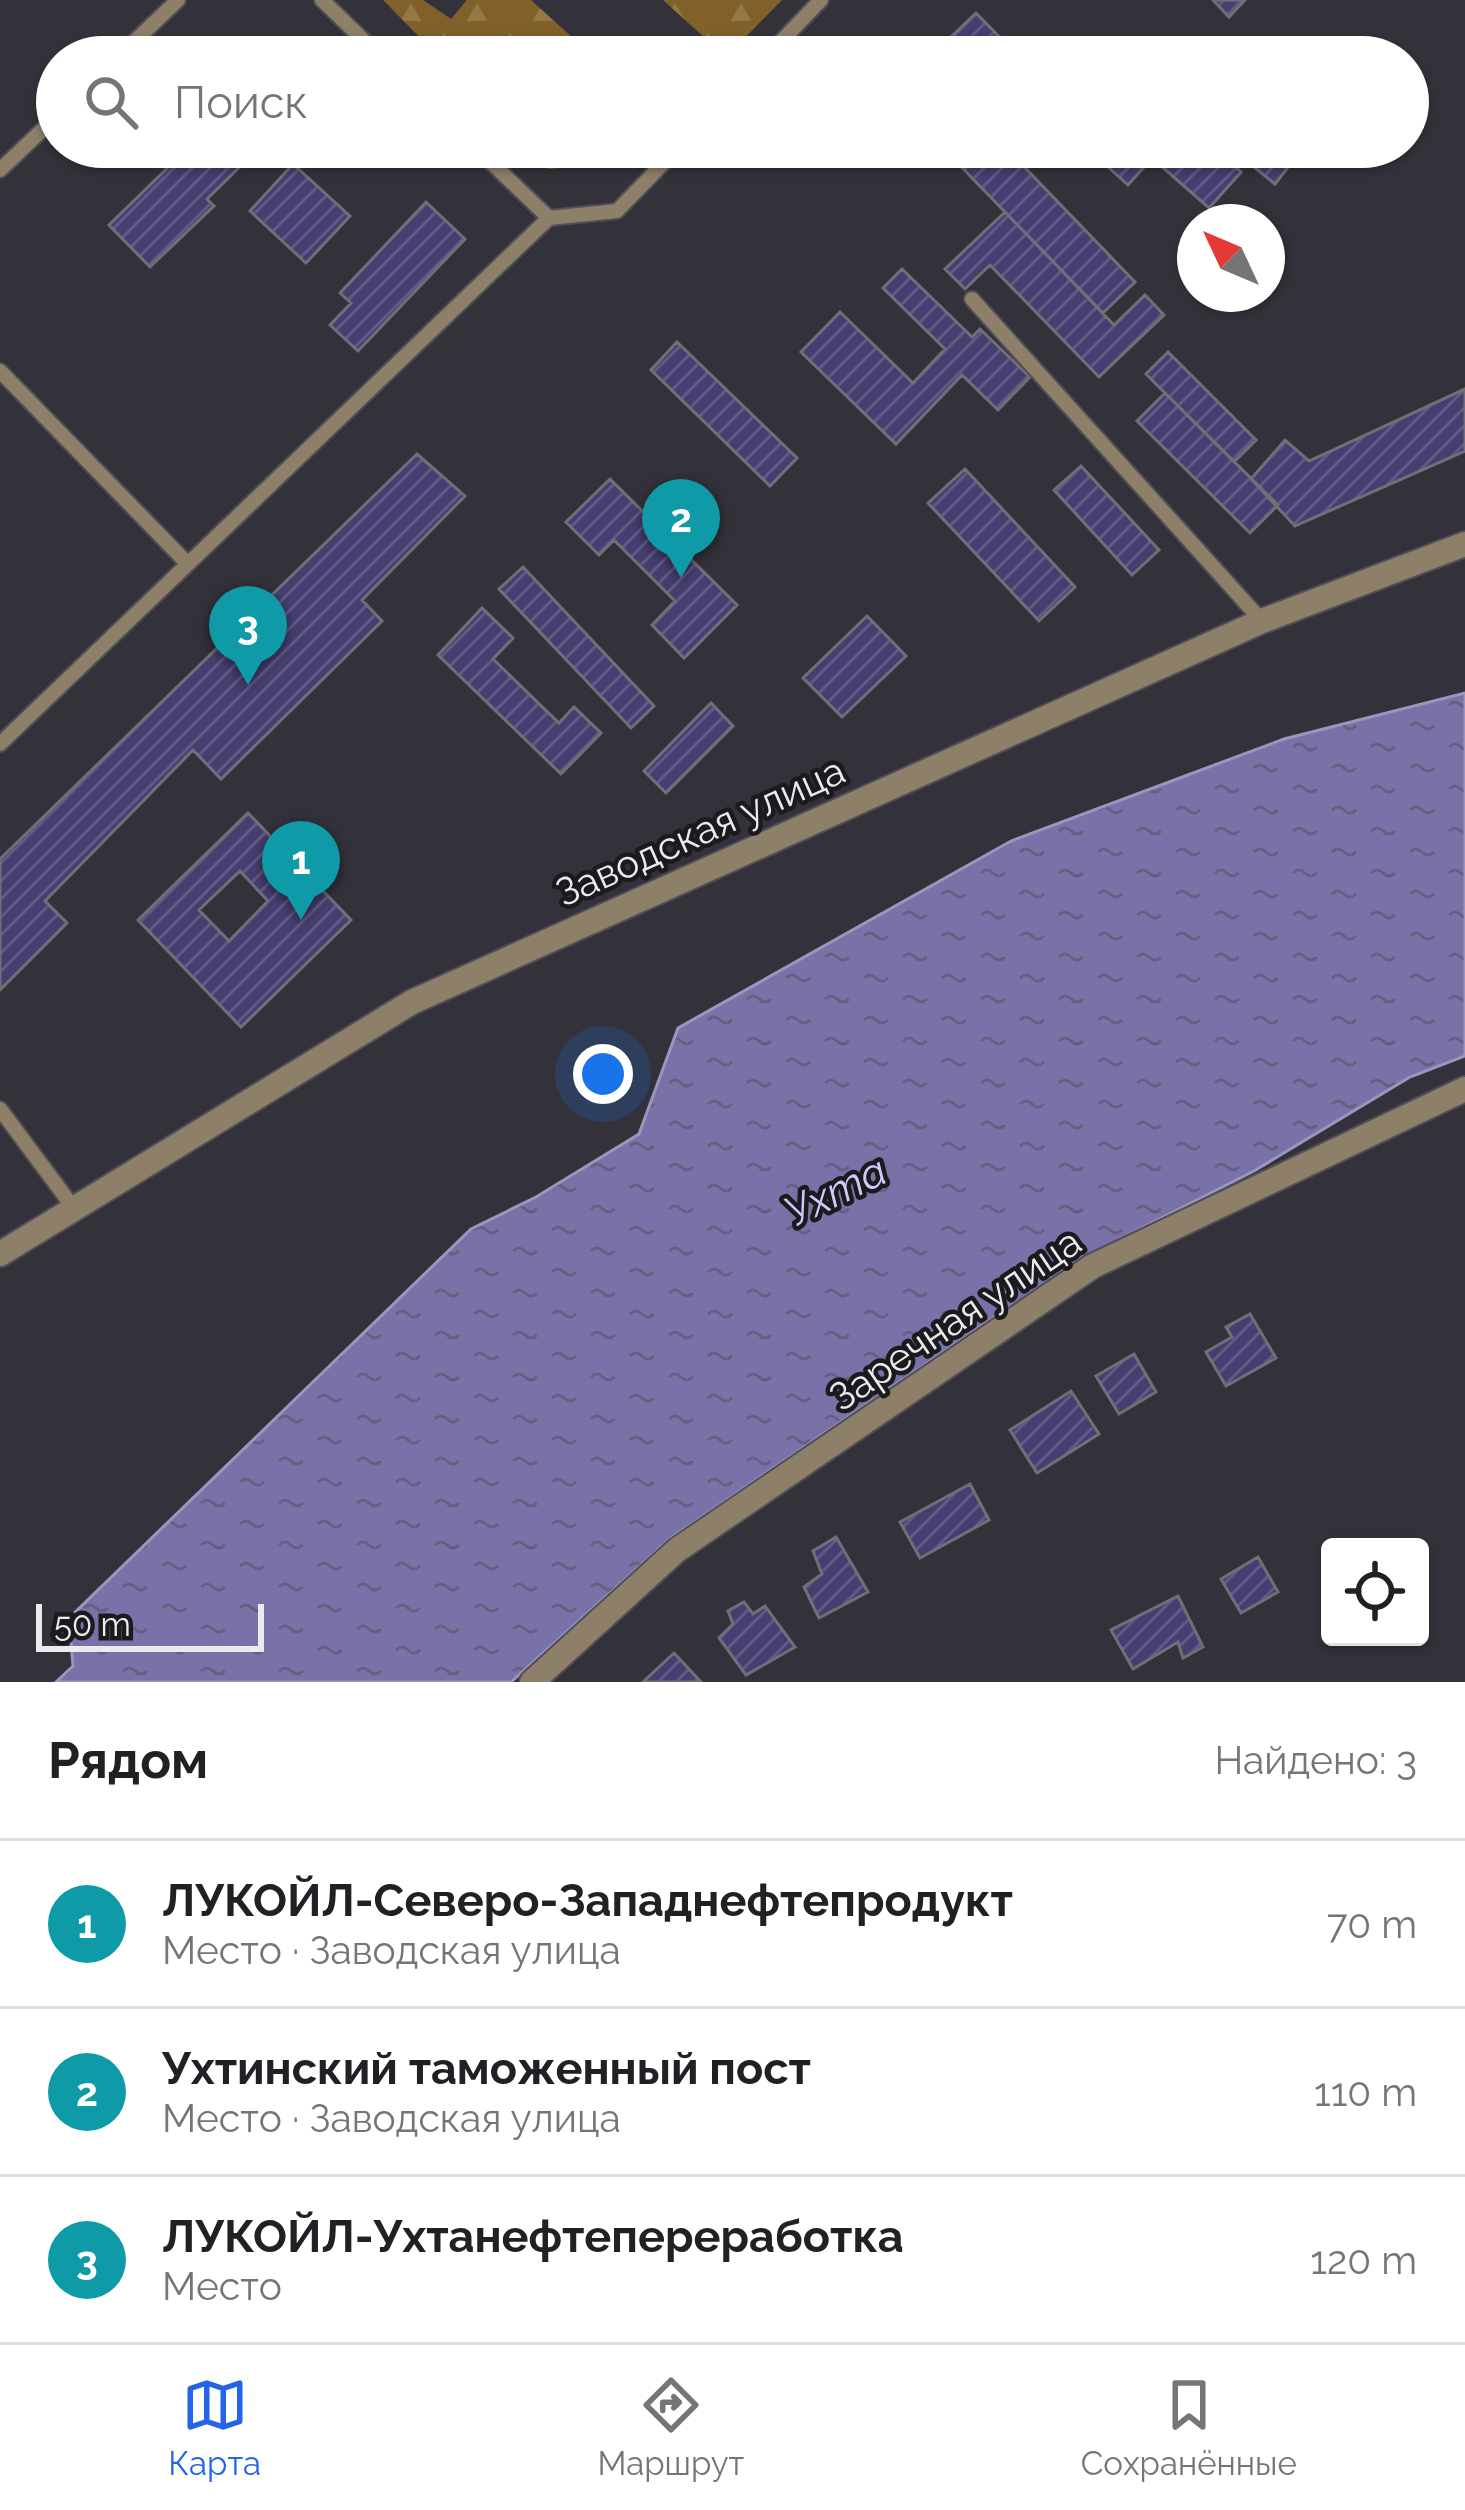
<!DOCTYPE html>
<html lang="ru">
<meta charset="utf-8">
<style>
body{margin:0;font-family:Raleway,sans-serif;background:#f2f2f2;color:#202124}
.controls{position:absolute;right:36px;bottom:36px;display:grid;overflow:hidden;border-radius:12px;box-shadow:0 3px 9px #0004}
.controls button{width:108px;height:108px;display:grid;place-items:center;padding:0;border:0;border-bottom:3px solid #e0e0e0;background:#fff;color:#202124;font:60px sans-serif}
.compass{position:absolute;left:1177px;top:204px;width:108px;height:108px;border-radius:50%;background:#fff;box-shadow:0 3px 9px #0004;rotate:314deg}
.scale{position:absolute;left:36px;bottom:30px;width:228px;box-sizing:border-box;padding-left:12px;border:6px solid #eaeaef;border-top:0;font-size:33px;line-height:42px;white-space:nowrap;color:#eaeaef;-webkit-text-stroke:9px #1b1b1e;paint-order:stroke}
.you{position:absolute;left:603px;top:1074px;width:42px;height:42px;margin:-30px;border:9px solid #fff;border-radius:50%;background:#1a73e8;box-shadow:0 0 0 18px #1a73e833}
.badge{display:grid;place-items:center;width:78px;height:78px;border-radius:50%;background:#2563eb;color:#fff;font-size:39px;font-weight:700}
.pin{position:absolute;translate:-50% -99px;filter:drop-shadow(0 3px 6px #0008)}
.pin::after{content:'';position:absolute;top:63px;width:42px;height:36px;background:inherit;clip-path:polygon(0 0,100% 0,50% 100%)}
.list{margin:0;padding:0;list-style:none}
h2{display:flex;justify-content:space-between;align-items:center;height:156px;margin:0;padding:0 48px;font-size:51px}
h2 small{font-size:39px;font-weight:400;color:#757577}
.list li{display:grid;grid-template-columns:78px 1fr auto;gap:36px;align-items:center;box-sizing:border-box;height:168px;padding:0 48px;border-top:3px solid #e0e0e0}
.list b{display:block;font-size:45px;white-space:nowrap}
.list p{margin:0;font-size:39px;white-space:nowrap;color:#757577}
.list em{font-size:39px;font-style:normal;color:#757577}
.icon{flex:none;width:66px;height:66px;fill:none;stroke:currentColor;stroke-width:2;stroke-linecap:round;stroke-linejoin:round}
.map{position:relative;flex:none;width:1465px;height:1682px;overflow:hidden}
.search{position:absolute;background:#fff;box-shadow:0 3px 9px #0004;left:36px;right:36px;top:36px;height:132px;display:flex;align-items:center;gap:30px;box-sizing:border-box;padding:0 42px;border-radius:66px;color:#757577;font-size:45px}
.sheet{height:660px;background:#fff}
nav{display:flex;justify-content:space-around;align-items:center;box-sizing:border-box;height:168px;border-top:3px solid #e0e0e0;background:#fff;font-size:33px;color:#757577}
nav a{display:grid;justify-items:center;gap:6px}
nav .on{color:#2563eb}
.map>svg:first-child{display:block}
.forest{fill:url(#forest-firs)}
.water{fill:url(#water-ripples);stroke:#9b96be;stroke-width:3}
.building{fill:url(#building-hatch);stroke:#706f78;stroke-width:3;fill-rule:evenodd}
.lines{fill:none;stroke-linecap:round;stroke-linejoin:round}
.service-casing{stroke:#504f57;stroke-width:18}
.minor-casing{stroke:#504f57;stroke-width:28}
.tertiary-casing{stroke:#504f57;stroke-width:28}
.service{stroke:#8e7f68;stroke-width:14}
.minor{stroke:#8e7f68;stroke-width:24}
.tertiary{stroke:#8e7f68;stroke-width:24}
.labels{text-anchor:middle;stroke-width:9;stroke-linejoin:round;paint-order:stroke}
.street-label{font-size:39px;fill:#eaeaef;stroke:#1b1b1e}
.water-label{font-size:42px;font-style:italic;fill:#cec9fb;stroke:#1b1b1e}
</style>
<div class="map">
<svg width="1465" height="1682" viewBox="0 0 1465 1682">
<defs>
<pattern id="forest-firs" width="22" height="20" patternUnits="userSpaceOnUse" patternTransform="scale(3)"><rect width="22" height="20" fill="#816129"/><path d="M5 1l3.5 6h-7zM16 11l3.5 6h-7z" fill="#937848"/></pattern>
<pattern id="water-ripples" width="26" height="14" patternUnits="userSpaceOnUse" patternTransform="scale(3)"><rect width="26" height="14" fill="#7972a9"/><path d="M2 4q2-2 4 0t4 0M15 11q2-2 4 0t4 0" fill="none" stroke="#656082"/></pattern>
<pattern id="building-hatch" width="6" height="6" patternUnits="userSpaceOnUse" patternTransform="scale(3)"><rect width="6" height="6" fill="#463e71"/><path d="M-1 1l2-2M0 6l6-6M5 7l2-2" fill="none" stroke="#615a86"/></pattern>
</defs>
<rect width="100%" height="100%" fill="#33323a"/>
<!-- forest -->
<path class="forest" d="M383,0H423L451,19L467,0H531L594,57H439Z
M663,0H782L726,57Z
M526,147H638L622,163L548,169Z"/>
<!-- water -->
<path class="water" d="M1465,693V1056L1410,1077L1254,1171L1118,1240L1002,1312L671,1538L511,1682H56L73,1666L69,1618L471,1229L536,1197L639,1134L678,1028L1011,841L1284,739Z"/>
<!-- building -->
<path class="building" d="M1213,0H1245L1229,17Z
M976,13L1017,55L930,57Z
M189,147H260L207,199L214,206L150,267L109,225Z
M942,147H1005L1135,282L1103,313Z
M1086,147H1162L1128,185Z
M1176,147H1213L1241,172L1209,208L1160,165Z
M1235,147H1273L1292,162L1275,184L1233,150Z
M293,164L350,216L306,263L250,211Z
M426,202L465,239L358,351L330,325L351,303L340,293Z
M1005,212L1114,325L1145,295L1164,315L1099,377L990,265L965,289L945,269Z
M902,269L972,337L980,329L1030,377L998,410L962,375L896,444L801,352L840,312L913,383L945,349L883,288Z
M677,342L797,458L770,486L651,370Z
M1168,352L1256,440L1234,462L1146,374Z
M1465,389V451L1295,526L1251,479L1285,440L1309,461Z
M1165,393L1278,505L1250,533L1137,421Z
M417,454L465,496L362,600L382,621L221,779L193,750L45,901L67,923L0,990V859Z
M1081,466L1159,550L1132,575L1054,490Z
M965,469L1075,587L1039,621L928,503Z
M610,479L737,605L684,658L652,625L675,601L614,540L599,555L566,522Z
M523,567L654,706L631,728L499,589Z
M482,608L513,638L493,659L559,723L574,707L601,733L561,774L438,655Z
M867,616L906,656L842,717L803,678Z
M711,703L733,726L666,793L644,771Z
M248,813L351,920L241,1027L138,920ZM240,871L268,901L229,941L199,910Z
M1250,1314L1276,1358L1226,1386L1206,1352L1232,1337L1226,1327Z
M1134,1354L1156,1392L1119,1414L1096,1376Z
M1071,1391L1099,1434L1037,1473L1010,1430Z
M970,1484L989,1520L920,1558L900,1522Z
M836,1537L868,1592L819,1618L804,1587L822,1574L813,1551Z
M1258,1557L1278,1592L1241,1613L1221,1579Z
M1178,1596L1203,1647L1183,1658L1178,1642L1133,1669L1111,1630Z
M744,1602L753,1614L765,1606L795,1647L746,1675L719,1638L733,1624L728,1611Z
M674,1653L701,1682H643Z"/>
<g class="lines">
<defs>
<path id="service" d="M322,0L381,57
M118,57L178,0
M766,57L821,0
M475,147L549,218L617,211L679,147
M0,170L57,116
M972,299L1262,621
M0,371L188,564
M0,744L549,218
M0,1109L73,1207"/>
<path id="minor" d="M532,1682L677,1550L1093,1266L1465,1089"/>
<path id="tertiary" d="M0,1254L412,1002L1262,621L1465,544"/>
</defs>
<!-- service casing -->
<use href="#service" class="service-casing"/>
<!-- minor casing -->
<use href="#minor" class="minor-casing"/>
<!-- tertiary casing -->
<use href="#tertiary" class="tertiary-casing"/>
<!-- service -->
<use href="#service" class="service"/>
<!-- minor -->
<use href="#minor" class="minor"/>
<!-- tertiary -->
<use href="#tertiary" class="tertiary"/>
</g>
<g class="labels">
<!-- street labels -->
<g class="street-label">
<text transform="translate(700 831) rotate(-24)" y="14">Заводская улица</text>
<text transform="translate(955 1319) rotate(-34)" y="14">Заречная улица</text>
</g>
<!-- water labels -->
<g class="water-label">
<text transform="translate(835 1191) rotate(-26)" y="15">Ухта</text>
</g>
</g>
</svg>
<div class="controls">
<button><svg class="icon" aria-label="locate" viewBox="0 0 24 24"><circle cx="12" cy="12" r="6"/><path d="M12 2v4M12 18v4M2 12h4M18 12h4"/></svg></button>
</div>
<svg class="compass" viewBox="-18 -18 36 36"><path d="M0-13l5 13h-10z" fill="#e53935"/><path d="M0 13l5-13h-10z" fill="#757577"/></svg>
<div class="scale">50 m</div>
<div class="you"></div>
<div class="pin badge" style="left:301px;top:920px;background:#0f9aa8">1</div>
<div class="pin badge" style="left:681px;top:578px;background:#0f9aa8">2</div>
<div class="pin badge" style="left:248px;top:685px;background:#0f9aa8">3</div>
<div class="search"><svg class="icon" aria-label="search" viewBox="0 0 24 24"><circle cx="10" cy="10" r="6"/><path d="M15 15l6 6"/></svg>Поиск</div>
</div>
<section class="sheet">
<h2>Рядом<small>Найдено: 3</small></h2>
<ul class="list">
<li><span class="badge" style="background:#0f9aa8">1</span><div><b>ЛУКОЙЛ-Северо-Западнефтепродукт</b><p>Место · Заводская улица</p></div><em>70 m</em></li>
<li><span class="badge" style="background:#0f9aa8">2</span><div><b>Ухтинский таможенный пост</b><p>Место · Заводская улица</p></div><em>110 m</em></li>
<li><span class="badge" style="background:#0f9aa8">3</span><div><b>ЛУКОЙЛ-Ухтанефтепереработка</b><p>Место</p></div><em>120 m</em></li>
</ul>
</section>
<nav>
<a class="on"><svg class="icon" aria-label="map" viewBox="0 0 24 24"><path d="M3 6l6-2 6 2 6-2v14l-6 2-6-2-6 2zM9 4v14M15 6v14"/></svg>Карта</a>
<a><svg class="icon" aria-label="directions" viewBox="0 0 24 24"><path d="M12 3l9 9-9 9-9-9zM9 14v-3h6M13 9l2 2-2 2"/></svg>Маршрут</a>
<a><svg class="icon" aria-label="saved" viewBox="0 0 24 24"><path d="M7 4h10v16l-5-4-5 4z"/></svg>Сохранённые</a>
</nav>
